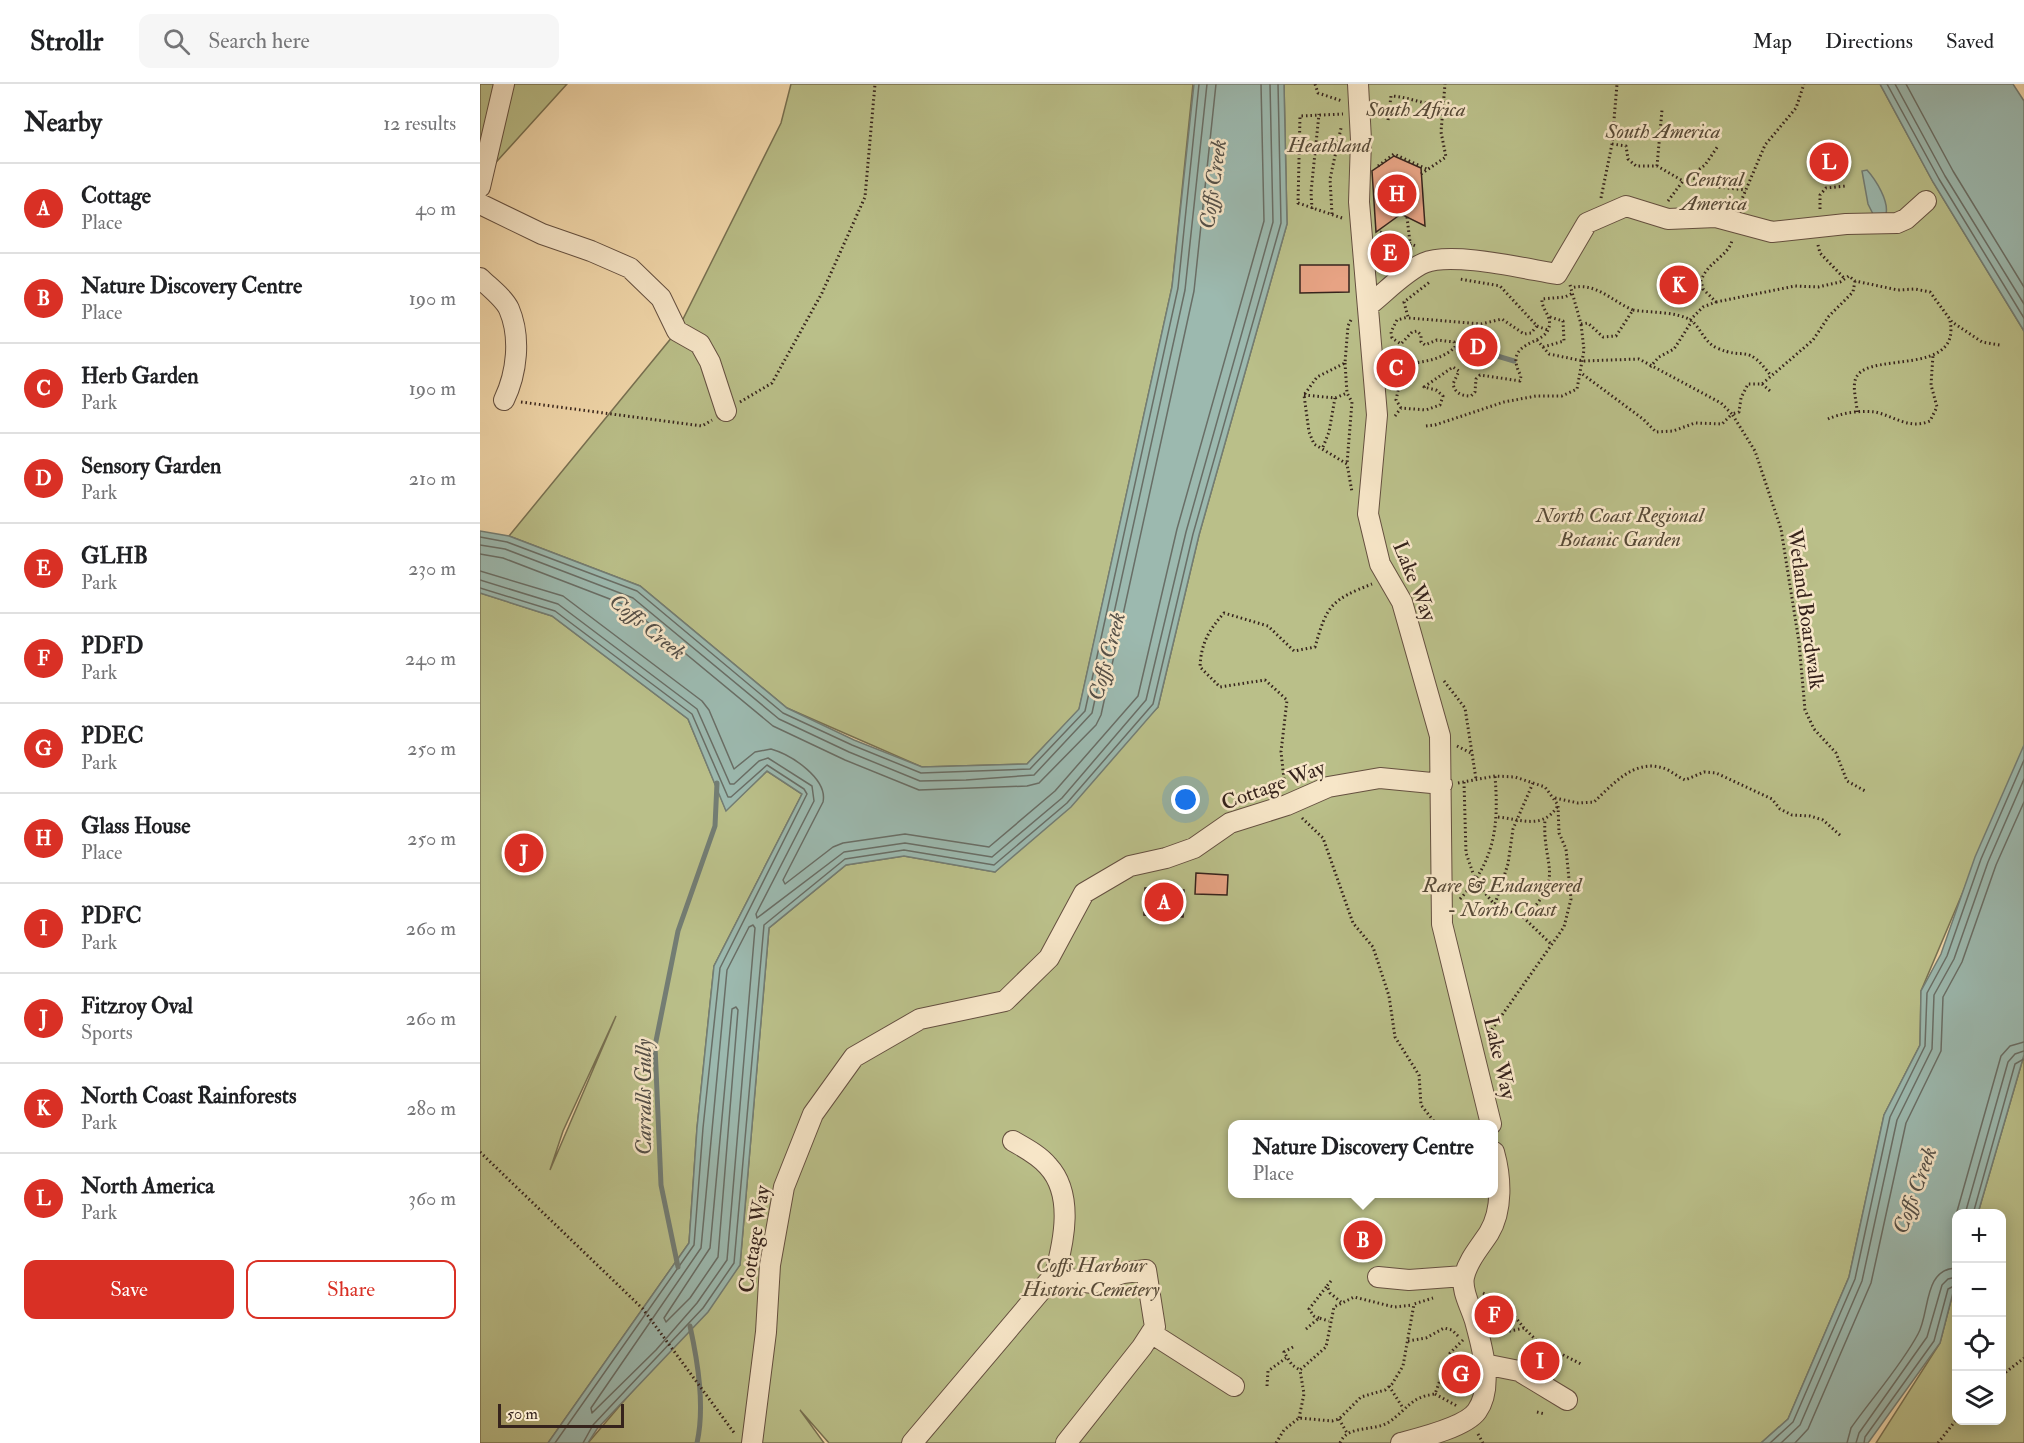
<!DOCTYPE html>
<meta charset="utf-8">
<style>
body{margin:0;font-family:"IM FELL Double Pica",serif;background:#f6f6f6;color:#202124}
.controls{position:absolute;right:18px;bottom:18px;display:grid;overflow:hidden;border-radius:12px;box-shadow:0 3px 15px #0003}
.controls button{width:54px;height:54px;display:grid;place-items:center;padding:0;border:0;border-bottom:2px solid #e0e0e0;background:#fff;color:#202124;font:30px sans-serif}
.scale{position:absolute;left:18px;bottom:15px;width:126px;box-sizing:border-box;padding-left:6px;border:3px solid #36231c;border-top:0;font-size:16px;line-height:21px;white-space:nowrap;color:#36231c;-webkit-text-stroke:4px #f7e6c8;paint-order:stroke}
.you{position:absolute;left:706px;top:716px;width:21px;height:21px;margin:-15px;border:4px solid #fff;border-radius:50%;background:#1a73e8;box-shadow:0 0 0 9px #1a73e833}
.badge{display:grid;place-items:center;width:39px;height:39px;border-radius:50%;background:#d93025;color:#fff;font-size:20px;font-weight:700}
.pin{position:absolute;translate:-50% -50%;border:3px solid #fff;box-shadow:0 2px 6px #0006}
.popup{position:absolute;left:748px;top:1036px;width:270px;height:78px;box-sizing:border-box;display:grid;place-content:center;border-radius:12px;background:#fff;filter:drop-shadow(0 2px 4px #0005);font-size:20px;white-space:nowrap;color:#757577}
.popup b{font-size:22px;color:#202124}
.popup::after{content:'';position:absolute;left:50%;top:100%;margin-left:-12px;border:12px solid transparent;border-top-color:#fff}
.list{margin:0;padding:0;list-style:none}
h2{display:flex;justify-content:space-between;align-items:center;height:78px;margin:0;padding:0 24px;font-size:26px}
h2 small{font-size:20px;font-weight:400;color:#757577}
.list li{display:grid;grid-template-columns:39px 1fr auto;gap:18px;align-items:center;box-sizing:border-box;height:90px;padding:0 24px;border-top:2px solid #e0e0e0}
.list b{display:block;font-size:22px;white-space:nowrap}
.list p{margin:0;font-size:20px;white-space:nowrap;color:#757577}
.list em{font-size:20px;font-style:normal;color:#757577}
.actions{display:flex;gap:12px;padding:18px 24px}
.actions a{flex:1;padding:14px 0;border:2px solid #d93025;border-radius:12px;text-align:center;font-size:21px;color:#d93025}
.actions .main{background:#d93025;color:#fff}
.icon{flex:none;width:33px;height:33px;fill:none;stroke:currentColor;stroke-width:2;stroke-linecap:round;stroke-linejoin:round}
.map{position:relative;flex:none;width:1544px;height:1359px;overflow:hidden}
header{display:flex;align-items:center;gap:36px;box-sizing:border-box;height:84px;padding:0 30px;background:#fff;border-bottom:2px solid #e0e0e0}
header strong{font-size:28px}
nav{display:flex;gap:33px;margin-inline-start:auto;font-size:21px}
.search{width:420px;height:54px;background:#f6f6f6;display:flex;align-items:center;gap:15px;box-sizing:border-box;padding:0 21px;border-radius:12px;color:#757577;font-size:22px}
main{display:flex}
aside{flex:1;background:#fff}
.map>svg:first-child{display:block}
.green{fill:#babf89;stroke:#787152;stroke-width:1.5;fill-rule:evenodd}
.water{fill:#9cb9af;stroke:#737d74;stroke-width:1.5}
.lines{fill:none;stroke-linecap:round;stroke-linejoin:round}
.shore{stroke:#696e66;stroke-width:1.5}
.stream{stroke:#737d74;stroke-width:5}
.building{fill:#e7a384;stroke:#36231c;stroke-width:1.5}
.minor-casing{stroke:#655040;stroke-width:22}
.path{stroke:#36231c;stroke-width:3;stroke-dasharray:1.5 3;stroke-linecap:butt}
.minor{stroke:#f7e6c8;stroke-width:20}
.labels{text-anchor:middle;stroke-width:5;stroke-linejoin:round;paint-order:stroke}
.park-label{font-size:21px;font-style:italic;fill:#574a37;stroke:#f7e6c8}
.street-label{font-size:21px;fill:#36231c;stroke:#f7e6c8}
.water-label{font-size:22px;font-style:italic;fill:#555048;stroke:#f7e6c8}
</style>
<header>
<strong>Strollr</strong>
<div class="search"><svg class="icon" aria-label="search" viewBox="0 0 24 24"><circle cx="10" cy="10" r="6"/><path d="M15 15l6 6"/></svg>Search here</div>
<nav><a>Map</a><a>Directions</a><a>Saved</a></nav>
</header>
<main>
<aside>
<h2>Nearby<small>12 results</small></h2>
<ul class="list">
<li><span class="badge">A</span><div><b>Cottage</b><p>Place</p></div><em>40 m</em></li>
<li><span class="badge">B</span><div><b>Nature Discovery Centre</b><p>Place</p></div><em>190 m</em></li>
<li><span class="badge">C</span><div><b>Herb Garden</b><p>Park</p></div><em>190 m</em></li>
<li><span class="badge">D</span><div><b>Sensory Garden</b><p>Park</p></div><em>210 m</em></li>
<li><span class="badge">E</span><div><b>GLHB</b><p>Park</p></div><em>230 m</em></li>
<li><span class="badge">F</span><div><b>PDFD</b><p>Park</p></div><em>240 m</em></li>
<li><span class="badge">G</span><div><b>PDEC</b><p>Park</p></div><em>250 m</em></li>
<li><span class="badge">H</span><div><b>Glass House</b><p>Place</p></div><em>250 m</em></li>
<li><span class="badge">I</span><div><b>PDFC</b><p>Park</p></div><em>260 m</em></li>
<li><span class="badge">J</span><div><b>Fitzroy Oval</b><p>Sports</p></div><em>260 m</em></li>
<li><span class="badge">K</span><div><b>North Coast Rainforests</b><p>Park</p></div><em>280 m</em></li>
<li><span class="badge">L</span><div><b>North America</b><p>Park</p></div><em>360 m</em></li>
</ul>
<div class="actions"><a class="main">Save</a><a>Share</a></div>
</aside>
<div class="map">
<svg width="1544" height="1359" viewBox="0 0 1544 1359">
<rect width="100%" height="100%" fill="#f2d8ab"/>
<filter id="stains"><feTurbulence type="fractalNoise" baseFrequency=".00333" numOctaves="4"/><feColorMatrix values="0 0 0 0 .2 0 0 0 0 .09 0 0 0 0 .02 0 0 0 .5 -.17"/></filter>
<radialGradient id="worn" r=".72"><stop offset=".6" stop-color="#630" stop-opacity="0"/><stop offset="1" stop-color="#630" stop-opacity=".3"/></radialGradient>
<!-- green -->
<path class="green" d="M0,0H87L0,96Z
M311,0H713L692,203L599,626L547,680L442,683L307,624L160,502L29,452L197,247L301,39Z
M804,0H1400L1453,98L1544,247V664L1441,907L1440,961L1404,1031L1369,1193L1308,1335L1281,1359H349L320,1326L344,1359H108L260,1181L289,844L366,781L424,772L515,788L678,623L719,451L807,140ZM752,1040H1014V1110H752Z
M0,509L72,532L208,635L246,726L287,687L322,710L234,882L217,1044L209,1159L68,1359H0ZM136,932L70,1086L83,1047Z
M1544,971V1359H1396L1460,1259L1476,1197V1336H1522V1130L1498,1129Z"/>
<!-- water -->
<path class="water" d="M714,0H804L807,140L719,451L678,623L591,723L515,788L424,772L366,781L289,844L260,1181L228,1228L117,1345L108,1359H68L209,1159L217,1044L234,882L322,710L287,687L246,727L208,635L72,532L0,509V447L29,452L160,502L307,624L374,656L442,683L547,680L599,625L692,203Z
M1400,0H1533L1544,17V247L1453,98Z
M1387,86C1396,96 1409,117 1406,130H1393L1388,120L1382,87Z
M1544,661V971L1498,1129L1476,1130V1197L1460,1259L1388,1359H1281L1308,1335L1369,1193L1404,1031L1440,961L1441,907L1461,870L1495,773Z"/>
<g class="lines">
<!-- shore -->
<path class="shore" d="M1407,0L1459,95L1544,234
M1415,0L1465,92L1544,220
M1426,0L1473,87L1544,203
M0,453L27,458L157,507L303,629L372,661L441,689L550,685L605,627L698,204L719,0
M0,461L25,465L153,514L299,635L369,668L440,697L486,696L554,691L612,629L705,206L727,0
M0,470L23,474L148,522L293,642L365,676L439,706L547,702L559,699L616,641L621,631L714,207L736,0
M0,487L83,512L222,617L229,626L254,685L275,668L291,665C312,671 348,695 343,718L303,796L305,800L353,763L363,759L425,750L509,763L575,707L658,612L697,445L784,137L781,0
M0,496L78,520L217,625L250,700H254L279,677L288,674L332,702L334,717L276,830L277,834L364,768L425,759L512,773L582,714L666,616L706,448L793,138L790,0
M0,504L75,527L212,630L248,713H251L287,681L324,705L327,710L240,884L223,1044L214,1161L75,1359
M273,841L275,844L247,1176L217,1219L176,1266L112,1329L111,1324L221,1164L247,886L269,843Z
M256,923L258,926L238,1173L210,1214L186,1238L184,1234L230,1164L252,925Z
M1485,1130L1528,978L1535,970L1544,967
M1493,1130L1535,980L1544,975
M1476,1131L1521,972L1530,962L1544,958
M103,1359L113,1341L223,1224L254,1179L284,841L365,775L424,766L514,781L587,719L673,620L713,450L801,139L798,0
M1290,1359L1313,1338L1375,1195L1410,1033L1445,962L1447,909L1467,872L1501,775L1544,676
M1301,1359L1320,1341L1382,1197L1417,1036L1452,965L1454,911L1474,875L1508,778L1544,695
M1315,1359L1328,1345L1391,1199L1426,1039L1461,967L1463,913L1482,878L1516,781L1544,718
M1367,1359L1371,1344C1392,1314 1421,1282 1438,1250C1450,1229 1443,1185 1476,1184
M1376,1359L1379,1349L1447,1253L1462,1201L1468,1195L1476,1193
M1384,1359L1385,1353L1454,1257L1468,1205L1476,1201"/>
<!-- stream -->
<path class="stream" d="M977,264L997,266L1034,277
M198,1183L181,1101L175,962L198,847L235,742L237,699
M210,1242C218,1279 225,1322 217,1359"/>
</g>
<!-- building -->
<path class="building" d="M914,72L941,84L945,142L921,130L896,148L892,87Z
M820,181H869V208L820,209Z
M716,789L748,791L747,811L715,810Z
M665,804L704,806L703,833L664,831Z
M893,1147L895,1163L872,1165L871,1150Z"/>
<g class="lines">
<defs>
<path id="minor" d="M878,0L881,56L879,118L897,331L888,430L900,480L922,518L960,652L962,840L1011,1040
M0,103L24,0
M0,120L62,150L111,167L150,184L181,214L197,247L220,260L230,278L246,327
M0,194C9,203 24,214 29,225C41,253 37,289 24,316
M888,222C906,208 924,188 944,179C971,167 1046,185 1077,190L1107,139L1146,122L1188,135L1236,133L1292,148L1366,140L1417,139L1426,135L1446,117
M533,1057C545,1064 559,1071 568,1082C594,1110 584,1157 575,1190
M898,1193L929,1196L984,1192
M671,1249L754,1302
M1004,1280L1039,1287L1087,1316
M272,1359L286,1248L290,1181L304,1103L333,1030L374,973L440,935L525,917L569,874L604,809L650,782L686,774L714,764L750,739L807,721L848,703L900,694L962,700
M432,1359L575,1190L597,1197L613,1199L643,1189L666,1186L675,1243L662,1263L586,1359
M921,1359C940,1354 986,1343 997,1327C1014,1303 1002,1263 995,1237C991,1223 981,1207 984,1193C988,1176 1000,1163 1009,1149C1023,1126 1021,1093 1014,1068"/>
</defs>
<!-- minor casing -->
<use href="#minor" class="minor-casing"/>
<!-- path -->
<path class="path" d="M835,0L838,9L862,17
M908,36L911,12C931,13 944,22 964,20
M1132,60L1146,62L1148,75L1156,82H1177L1203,97
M898,82L914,70L949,86
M1177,82L1182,26
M941,90L966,73L961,48L965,0
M1209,93L1239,103L1266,106
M1121,114L1132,60L1137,0
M1188,117L1203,97L1225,81L1238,62
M1259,122L1285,61L1316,24L1324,0
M832,125L831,108L839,30
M1340,125V111L1346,104L1366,102
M852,130L850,95L861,44
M927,133L931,167
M862,134L818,119L820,32L863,30
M900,148L936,162
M1338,161L1340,169L1364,194
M1375,197L1373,208L1349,232L1333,256L1282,300H1268L1261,314L1259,328L1252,330L1275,367L1301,445L1319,558L1325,626L1334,645L1356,669L1367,697L1387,708
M1090,201L1101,240L1108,239L1123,253L1136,252L1153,226C1133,218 1115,197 1091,204
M1236,218L1315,202L1338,203L1360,198L1369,192L1375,197L1418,206L1435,205L1450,208L1472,238L1502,258L1520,261
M1153,226C1170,229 1197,227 1212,237C1221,245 1225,259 1237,264C1266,277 1266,258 1291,292
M929,234L1001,240L1022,235L1044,250L1051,249L1057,242L1020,202L980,195
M871,236L868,242L865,279L837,293L824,311L829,348L834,360L867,380L872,408
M1210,236L1223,223L1236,218L1223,205L1221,197C1227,178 1249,172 1252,156
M1057,242L1068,246
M1057,256L1069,270L1103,277L1159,275L1241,319L1252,330L1242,340L1215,339L1193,347L1176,348L1163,335L1101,289
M1063,263L1084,257L1083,237L1070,233
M911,278L915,273L925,280C943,278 962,276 975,263L974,258L957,256L945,261L941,258V251L937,247L932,248L921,260L912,254L911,248L917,236L928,233L924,218L951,197
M865,279L867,309L872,318L867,380
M1170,283L1179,273L1194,265L1212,237
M911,284L917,289L925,280
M1282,300L1290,307
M824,311L855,314L867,309
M41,318L222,342L232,336
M260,318L292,299L342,209L385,113L395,0
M921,324L916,316L918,307L929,297L928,269
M1377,328C1377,317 1371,301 1377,292C1392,268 1481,292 1470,237
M915,332L921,324L946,326L960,321L963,312L956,306L944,303L973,283L979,287L973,300C975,309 981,312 991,312L995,308L996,295L1000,291L1040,297L1041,292C1022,258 1062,261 1068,246C1074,233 1061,226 1062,215L1085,213L1093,209
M1348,335C1361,329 1381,326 1395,328C1414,332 1429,346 1450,337L1457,323L1451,301L1453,271
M946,342L955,341L1024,318L1056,312H1082L1097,305L1104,266L1101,240
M843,363L849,348L855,314
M964,597L985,624L996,695
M977,662L991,669
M984,698L986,769L996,798L1014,820L1044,834L1072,861
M978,699L1015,692L1035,693L1065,703L1078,721L1079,749L1086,765L1091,815L1084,843L1008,951
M805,704L801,668L807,616L785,596L740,603L720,583C721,559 729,546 744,529L788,542L814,567L835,563C847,521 851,516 892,500
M1075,714L1098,719L1114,718C1133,700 1154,675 1183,684C1190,686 1198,693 1205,696L1224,688L1236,689L1292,715L1300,725L1312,731L1330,732L1343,736L1362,753
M1018,733C1040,735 1062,746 1077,723
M822,734L843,754L873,839L893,863L909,912L915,953L939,991L941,1021L956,1040
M980,815C1015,777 1019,742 1015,692
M1015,820L1028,780L1033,745L1053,699
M1044,834C1087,792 1062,784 1065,735
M0,1068L163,1225L255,1350
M851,1197L847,1202L850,1209L861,1218
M1003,1209L1023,1218L1044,1244
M839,1234L834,1232L829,1225L847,1202
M826,1245L839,1234L849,1237
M1016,1250L1044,1244L1058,1258L1101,1280
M928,1257L946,1254L964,1244L972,1246L980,1254
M813,1263L804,1268L812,1281L820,1286
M1522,1291L1544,1274
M787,1302L788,1287L806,1274
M909,1302L923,1324
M955,1310L977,1322
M1057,1328L1065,1330
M819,1334L824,1310L820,1286L846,1263L854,1223L874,1213L914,1223L933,1221
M859,1335L867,1349
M998,1350L1003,1359
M796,1359L804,1346L819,1334L852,1337L859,1335L881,1313L905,1306L912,1300L923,1282L934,1220L953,1214
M860,1359C868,1340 894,1348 909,1338C928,1325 930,1313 955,1310L970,1269L983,1256
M1458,1359L1476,1336"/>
<!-- minor -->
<use href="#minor" class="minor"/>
</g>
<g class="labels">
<!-- park labels -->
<g class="park-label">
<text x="936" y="32">South Africa</text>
<text x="1183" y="54">South America</text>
<text x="849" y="68">Heathland</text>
<text x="1234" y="102">Central<tspan x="1234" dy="24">America</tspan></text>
<text x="1140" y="438">North Coast Regional<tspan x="1140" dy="24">Botanic Garden</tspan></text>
<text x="1022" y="808">Rare &amp; Endangered<tspan x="1022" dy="24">- North Coast</tspan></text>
<text x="611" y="1188">Coffs Harbour<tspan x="611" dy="24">Historic Cemetery</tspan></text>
</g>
<!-- street labels -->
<g class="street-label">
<text transform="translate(935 497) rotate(68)" y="7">Lake Way</text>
<text transform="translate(1326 525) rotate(82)" y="7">Wetland Boardwalk</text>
<text transform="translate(793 701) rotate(-20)" y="7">Cottage Way</text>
<text transform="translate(1020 974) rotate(77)" y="7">Lake Way</text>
<text transform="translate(274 1155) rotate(-81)" y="7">Cottage Way</text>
</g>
<!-- water labels -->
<g class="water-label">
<text transform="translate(732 100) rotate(-82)" y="8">Coffs Creek</text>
<text transform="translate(168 542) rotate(39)" y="8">Coffs Creek</text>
<text transform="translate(626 572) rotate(-75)" y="8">Coffs Creek</text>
<text transform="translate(163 1013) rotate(-90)" y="8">Carralls Gully</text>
<text transform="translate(1434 1106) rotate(-70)" y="8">Coffs Creek</text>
</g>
</g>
<rect width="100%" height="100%" filter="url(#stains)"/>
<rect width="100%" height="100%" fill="url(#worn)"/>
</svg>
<div class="controls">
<button>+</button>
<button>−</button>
<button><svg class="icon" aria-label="locate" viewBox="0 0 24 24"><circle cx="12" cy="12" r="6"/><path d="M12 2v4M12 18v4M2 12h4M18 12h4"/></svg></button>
<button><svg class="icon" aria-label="layers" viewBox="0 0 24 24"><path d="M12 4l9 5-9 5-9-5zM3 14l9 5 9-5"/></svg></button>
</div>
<div class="scale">50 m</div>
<div class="you"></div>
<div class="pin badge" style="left:684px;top:818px">A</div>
<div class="pin badge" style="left:883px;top:1156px">B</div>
<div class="popup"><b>Nature Discovery Centre</b>Place</div>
<div class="pin badge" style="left:916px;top:284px">C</div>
<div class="pin badge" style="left:998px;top:263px">D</div>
<div class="pin badge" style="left:910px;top:169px">E</div>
<div class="pin badge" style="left:1014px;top:1231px">F</div>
<div class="pin badge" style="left:981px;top:1290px">G</div>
<div class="pin badge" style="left:917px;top:110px">H</div>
<div class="pin badge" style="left:1060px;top:1277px">I</div>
<div class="pin badge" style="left:44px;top:769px">J</div>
<div class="pin badge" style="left:1199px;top:201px">K</div>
<div class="pin badge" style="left:1349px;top:78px">L</div>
</div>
</main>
